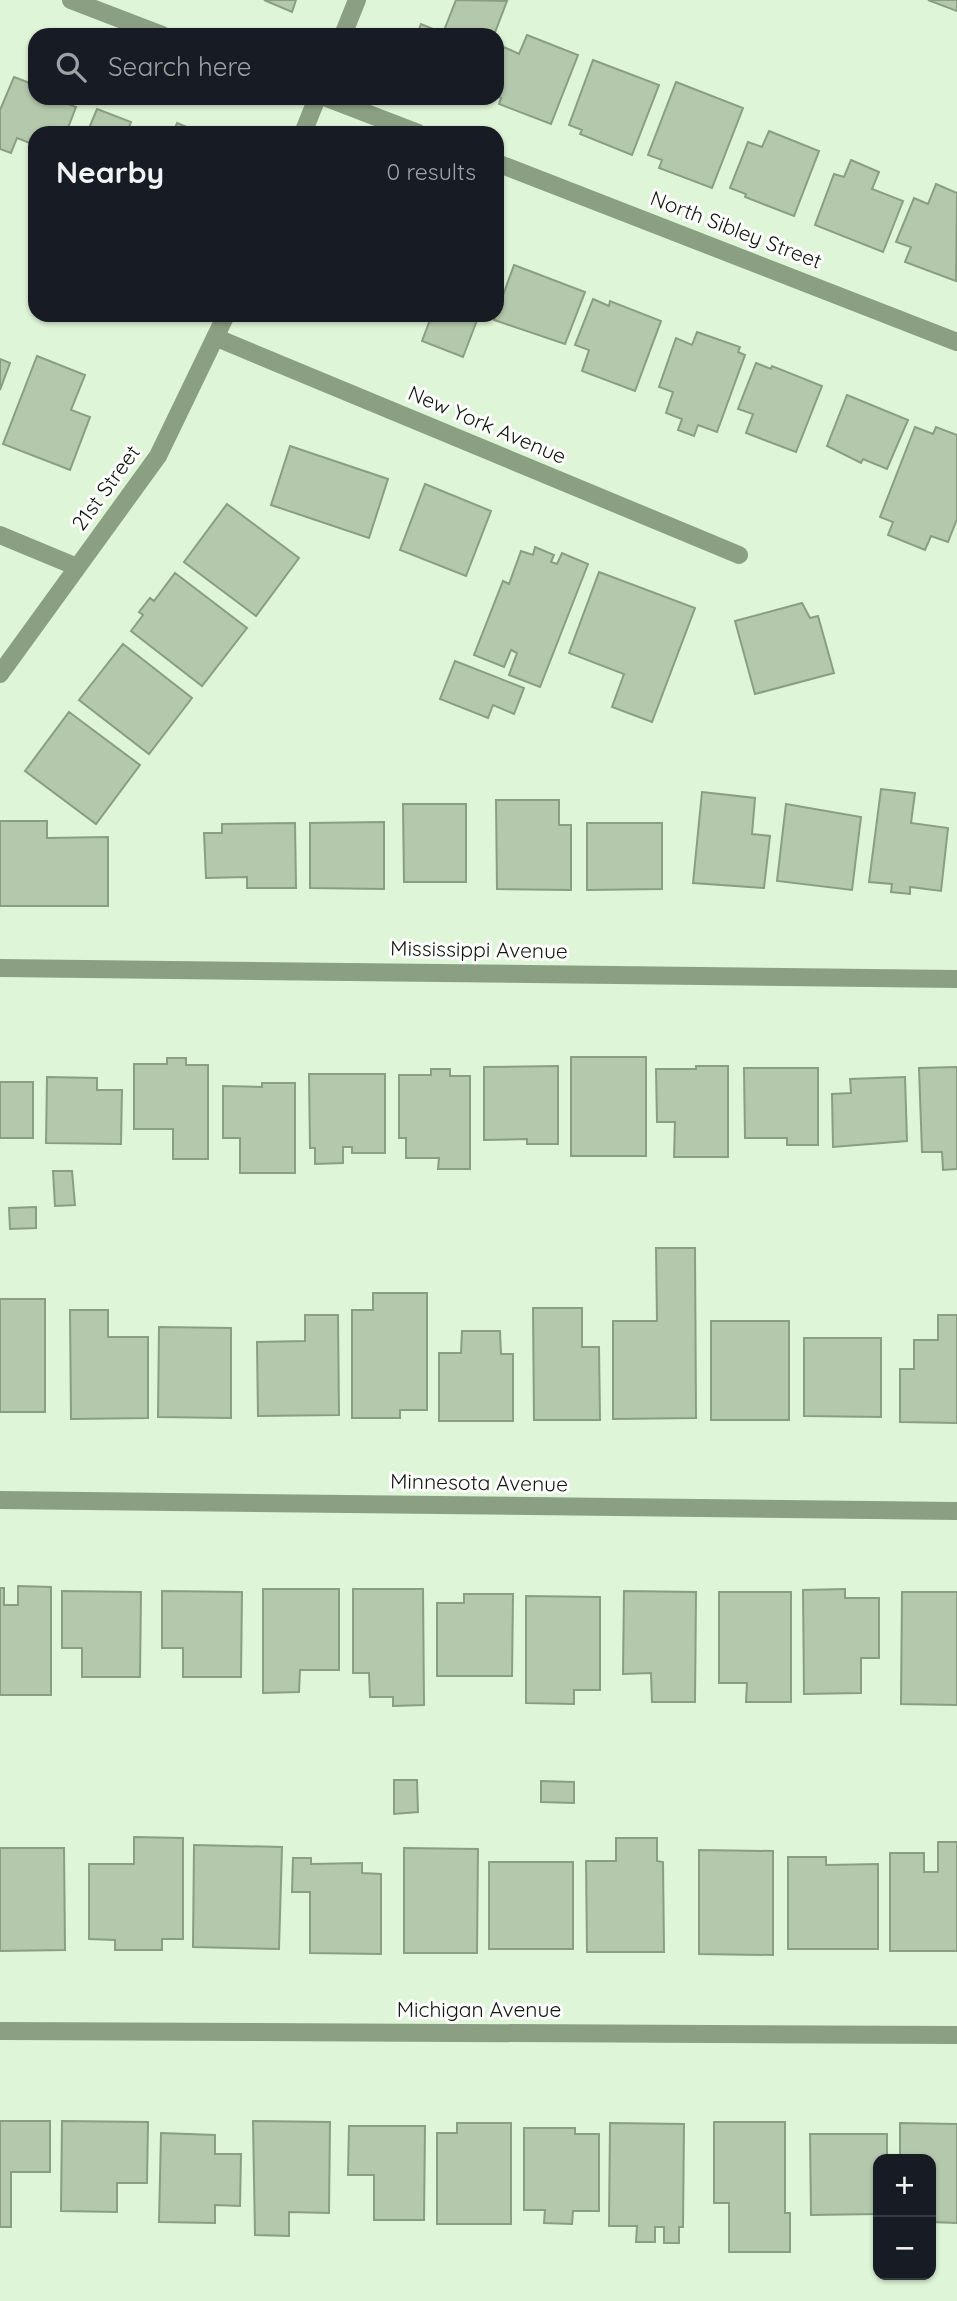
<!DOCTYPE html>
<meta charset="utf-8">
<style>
body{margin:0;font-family:Quicksand,sans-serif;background:#242831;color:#f1f3f6}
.controls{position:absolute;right:21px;bottom:21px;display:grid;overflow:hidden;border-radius:14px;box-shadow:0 2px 5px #0004}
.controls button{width:63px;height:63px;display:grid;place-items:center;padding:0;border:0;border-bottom:2px solid #363941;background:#171b24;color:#f1f3f6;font:35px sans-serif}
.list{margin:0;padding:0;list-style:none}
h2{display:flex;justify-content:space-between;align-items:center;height:91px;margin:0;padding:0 28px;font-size:30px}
h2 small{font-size:23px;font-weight:400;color:#9ea1a6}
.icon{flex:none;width:38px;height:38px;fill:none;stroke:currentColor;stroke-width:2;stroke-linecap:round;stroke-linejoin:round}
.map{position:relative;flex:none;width:957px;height:2301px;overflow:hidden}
.search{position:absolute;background:#171b24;box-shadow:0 2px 5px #0004;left:28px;top:28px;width:476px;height:77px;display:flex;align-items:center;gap:18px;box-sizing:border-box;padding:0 24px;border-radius:21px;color:#9ea1a6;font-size:26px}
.panel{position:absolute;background:#171b24;box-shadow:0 2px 5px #0004;left:28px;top:126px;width:476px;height:196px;border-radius:21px}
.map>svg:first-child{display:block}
.building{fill:#b4c9ac;stroke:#8a9e82;stroke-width:2}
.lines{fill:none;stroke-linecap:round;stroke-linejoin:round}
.street{stroke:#8ba083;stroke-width:18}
.labels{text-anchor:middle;stroke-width:6;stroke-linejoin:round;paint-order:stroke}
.street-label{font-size:21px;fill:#10170c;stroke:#fff}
</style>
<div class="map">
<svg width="957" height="2301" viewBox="0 0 957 2301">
<rect width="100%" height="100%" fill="#dff5d7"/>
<!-- building -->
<path class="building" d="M264,0H296L292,12Z
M456,0L507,1L494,35H417L421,24L443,33Z
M928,0H957V11Z
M527,35L578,55L551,124L499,104L501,98L497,96V66L504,47L519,54Z
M593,60L659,85L632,155L580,134L582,130L569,125Z
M14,77L35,85V98H54L76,107L66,133H35V145L17,138L11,153L0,149V110Z
M676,82L743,108L712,188L659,168L662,160L648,155Z
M97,109L131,122L129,127L145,133H87Z
M177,123L201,133H173Z
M769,131L819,151L794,216L745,197L746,194L730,188L748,142L762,147Z
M851,160L879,172L872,189L903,201L883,252L815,225L834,174L844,177Z
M936,184L957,193L956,281L905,262L911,247L896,242L914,198L928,204Z
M514,265L585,292L565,344L494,320Z
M593,299L609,306L610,301L661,321L635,391L582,371L589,350L575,345Z
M479,315L463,357L422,341L430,320L418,315Z
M697,332L740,347L738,352L745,355L717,432L698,425L694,436L678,430L682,419L666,413L673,392L659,387L676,338L692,345Z
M37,356L85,375L71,410L90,417L70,470L3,444Z
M0,359L10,363L0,390Z
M756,363L771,369L772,366L822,386L796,452L746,433L753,414L738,409Z
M847,395L908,420L887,469L863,459L861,463L827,446Z
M915,427L933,434L936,427L957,435V519L948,542L931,536L925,550L888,535L893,522L880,517Z
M290,446L388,479L369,538L271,505Z
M425,484L491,511L466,576L400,550Z
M227,504L299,558L256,616L184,562Z
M535,547L554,555L551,562L557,564L562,553L588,564L540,687L509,675L517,653L511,650L504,667L474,655L503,581L509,584L521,551L533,555Z
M599,572L695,608L652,722L612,707L624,674L569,653Z
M175,573L247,628L202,686L131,631L143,615L139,612L150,598L154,601Z
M802,603L810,618L818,616L834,673L755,694L735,621Z
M123,644L192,698L149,754L79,700Z
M455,661L524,688L514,714L493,705L488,718L440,699Z
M69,712L140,765L96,824L25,771Z
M881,789L915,793L911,823L948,828L941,891L910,887V894L891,892L892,884L869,882Z
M702,792L755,798L752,834L770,836L764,888L693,883Z
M496,800H559V825H571V890L497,889Z
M403,804H466V882H404Z
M786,804L861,817L852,890L777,881Z
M0,821H47V838L108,837V906H0Z
M384,822V889L310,888V823Z
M295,823L296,888H247V877L206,878L204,833H222V824Z
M587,823H662V889L587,890Z
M571,1057H646V1156H571Z
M167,1058H186V1065H208V1159H173V1129H134V1064H167Z
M558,1066V1144H527V1139L484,1140V1067Z
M696,1066H728V1157H674L675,1122H657L656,1069H696Z
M957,1067V1169L943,1170L942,1152H922L919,1068Z
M744,1068H818V1145H787V1138H745Z
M431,1069H450V1076H470V1169H438L439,1158H406V1138H399V1075H431Z
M309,1074H385V1153H352V1147H343V1163L315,1164V1148H310Z
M47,1077L97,1078V1090H122L121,1144L46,1143Z
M905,1077L907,1141L833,1147L832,1094L851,1093L850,1079Z
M0,1082H33V1138H0Z
M262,1083H295V1173H240V1138H223V1086L262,1087Z
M53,1171H72L75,1205L55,1206Z
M36,1207V1228L10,1229L9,1208Z
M656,1248H695L696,1418L613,1419V1321H657Z
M373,1293H427V1410H400V1418H352V1310H373Z
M0,1299H45V1412H0Z
M533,1308H582V1347H599L600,1420H534Z
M70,1310H108V1337H148V1418L71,1419Z
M305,1315H338L339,1415L258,1416L257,1342L305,1341Z
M938,1315H957V1423L900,1422V1369H914V1340H938Z
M711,1321H789V1420H711Z
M159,1327L231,1328V1418L158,1417Z
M462,1331H500L501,1354H513V1421H439V1353H461Z
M804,1338H881V1417L804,1416Z
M18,1586L51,1587V1695H0V1588H4V1605H18Z
M263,1589H339V1670H300L299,1692L263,1693Z
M353,1589H423L424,1705L393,1706V1697H370L369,1673H353Z
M845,1589V1598H879V1658H861V1693L804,1694L803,1590Z
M62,1591L141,1592L140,1677H82V1648H62Z
M162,1591L242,1592L241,1677H183V1648H162Z
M624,1591L696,1592L695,1702H652L651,1673L623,1674Z
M719,1592H791V1702H746L747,1683H719Z
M902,1592H957V1705L901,1704Z
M464,1594H513L512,1676H437V1603H464Z
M526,1596L600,1597V1690H574V1704L526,1703Z
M394,1780H417L418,1812L394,1814Z
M541,1781L574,1782V1803L541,1802Z
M134,1837L183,1838V1939H162V1950H115V1940L89,1939V1864H134Z
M616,1838H657V1861L663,1862L664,1952H587L586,1861H616Z
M938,1842H957V1951H890V1853H924V1872H938Z
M194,1845L282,1847L279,1949L193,1947Z
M0,1848H64L65,1950L0,1951Z
M404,1848L478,1849L477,1953H404Z
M699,1850L773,1851V1955L699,1954Z
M788,1857H826V1865L878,1864V1949H788Z
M293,1858H311V1864L362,1863V1873L381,1874V1954L310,1953V1892H292Z
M489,1862H573V1949H489Z
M0,2121H50V2172H11V2227H0Z
M62,2121L148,2122L147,2183H117V2212L61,2211Z
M253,2121L330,2122L329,2213L289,2212V2236L255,2235Z
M714,2122H785V2213H790V2252H729V2203H714Z
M457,2123H511V2224H437V2133H457Z
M610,2123L684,2124L683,2227H679V2243H664V2227H655V2242H636L637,2226H609Z
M900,2123L957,2124V2223L931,2222V2159H900Z
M349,2126H425L424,2220H374V2175H348Z
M524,2128H575V2134H599V2211H573L572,2224L544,2223L545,2210H524Z
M161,2133L215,2135V2154H241L240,2206L215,2205V2223L159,2222Z
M810,2134H887V2159H878V2214L811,2215Z"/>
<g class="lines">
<!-- street -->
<path class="street" d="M71,0L162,35
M343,35L357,0
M327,98L418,133
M303,133L317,98
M497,163L957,342
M217,338L739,555
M0,535L77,567
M0,674L158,456L226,315
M0,968L957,979
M0,1500L957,1511
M0,2031L957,2035"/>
</g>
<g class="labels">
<!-- street labels -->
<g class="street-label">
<text transform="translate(736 230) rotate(21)" y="7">North Sibley Street</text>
<text transform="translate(487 425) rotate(23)" y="7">New York Avenue</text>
<text transform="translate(106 488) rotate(-54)" y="7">21st Street</text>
<text transform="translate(479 950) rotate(1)" y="7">Mississippi Avenue</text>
<text transform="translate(479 1483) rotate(1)" y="7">Minnesota Avenue</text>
<text x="479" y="2017">Michigan Avenue</text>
</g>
</g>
</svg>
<div class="controls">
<button>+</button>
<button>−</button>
</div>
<div class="search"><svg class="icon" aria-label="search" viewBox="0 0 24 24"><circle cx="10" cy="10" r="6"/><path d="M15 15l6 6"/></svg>Search here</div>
<section class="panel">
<h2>Nearby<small>0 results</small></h2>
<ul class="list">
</ul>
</section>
</div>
